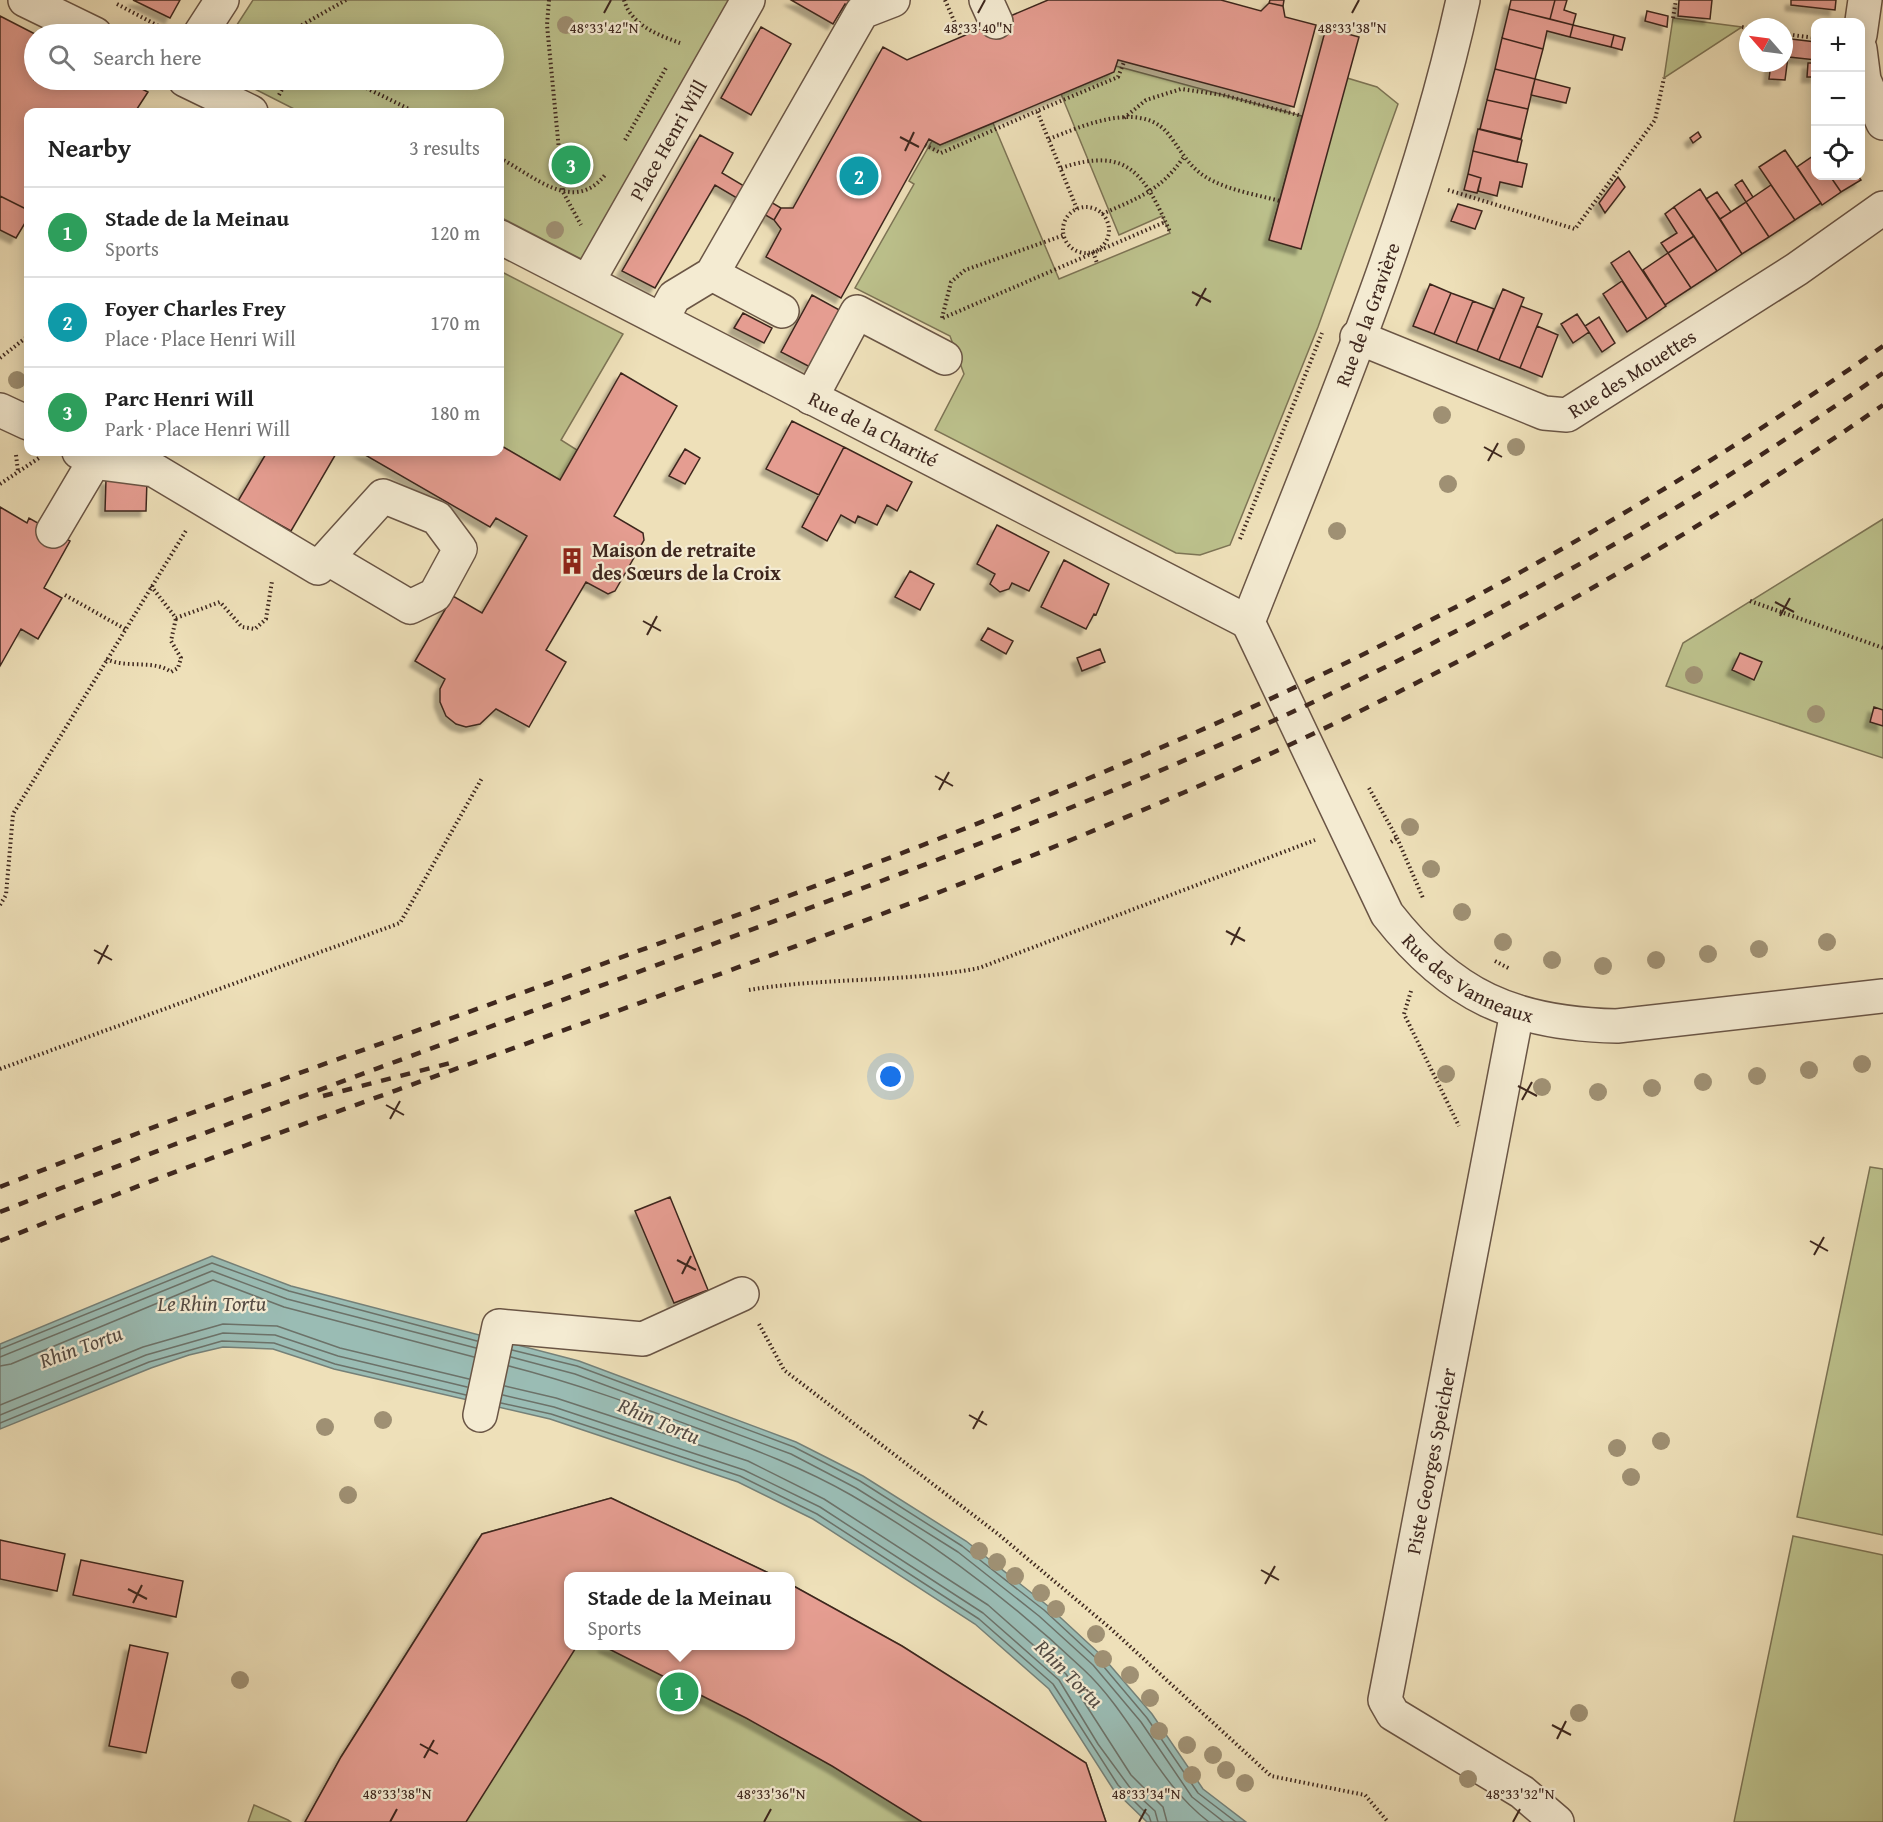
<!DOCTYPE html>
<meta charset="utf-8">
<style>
body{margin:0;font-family:"Gentium Book Plus",serif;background:#f2f2f2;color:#222}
.controls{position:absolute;right:18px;top:18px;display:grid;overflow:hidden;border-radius:12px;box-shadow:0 3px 15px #0003}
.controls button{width:54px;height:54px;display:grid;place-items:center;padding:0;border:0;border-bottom:2px solid #e0e0e0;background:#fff;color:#222;font:30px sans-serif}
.compass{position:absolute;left:1739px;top:18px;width:54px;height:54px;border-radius:50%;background:#fff;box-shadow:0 3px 15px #0003;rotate:298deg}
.you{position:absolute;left:891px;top:1077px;width:21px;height:21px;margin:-15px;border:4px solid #fff;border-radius:50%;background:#1a73e8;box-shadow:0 0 0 9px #1a73e833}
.badge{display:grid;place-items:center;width:39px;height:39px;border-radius:50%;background:#111827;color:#fff;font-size:20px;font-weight:700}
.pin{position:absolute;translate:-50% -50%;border:3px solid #fff;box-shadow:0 2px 6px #0006}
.popup{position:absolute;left:564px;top:1572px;width:231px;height:78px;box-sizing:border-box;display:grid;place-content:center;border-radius:12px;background:#fff;filter:drop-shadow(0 2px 4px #0005);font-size:20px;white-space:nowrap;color:#767676}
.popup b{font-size:22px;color:#222}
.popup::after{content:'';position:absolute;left:50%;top:100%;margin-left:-12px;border:12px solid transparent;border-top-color:#fff}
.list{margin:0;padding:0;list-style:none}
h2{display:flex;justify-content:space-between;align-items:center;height:78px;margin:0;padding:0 24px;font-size:26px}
h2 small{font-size:20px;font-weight:400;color:#767676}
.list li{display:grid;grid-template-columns:39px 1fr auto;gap:18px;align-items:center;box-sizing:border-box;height:90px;padding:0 24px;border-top:2px solid #e0e0e0}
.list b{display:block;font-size:22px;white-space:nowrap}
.list p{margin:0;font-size:20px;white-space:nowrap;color:#767676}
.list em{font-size:20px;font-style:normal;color:#767676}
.icon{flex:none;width:33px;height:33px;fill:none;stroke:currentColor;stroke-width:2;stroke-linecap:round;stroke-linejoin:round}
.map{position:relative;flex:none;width:1883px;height:1822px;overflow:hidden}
.search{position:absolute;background:#fff;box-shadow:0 3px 15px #0003;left:24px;top:24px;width:480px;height:66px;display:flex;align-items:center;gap:15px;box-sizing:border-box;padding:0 21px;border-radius:33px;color:#767676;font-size:22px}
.panel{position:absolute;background:#fff;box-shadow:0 3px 15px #0003;left:24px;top:108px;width:480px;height:348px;border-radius:12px}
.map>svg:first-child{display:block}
.green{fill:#bcc18c;stroke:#7d7455;stroke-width:1.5}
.water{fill:#9abcb4;stroke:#758078;stroke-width:1.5}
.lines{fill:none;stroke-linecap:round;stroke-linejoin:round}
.shore{stroke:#6c7269;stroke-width:1.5}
.building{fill:#e59d91;stroke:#3e271e;stroke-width:1.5;filter:url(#shadow)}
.minor-casing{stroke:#6a5545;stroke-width:36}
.path{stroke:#3e271e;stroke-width:4;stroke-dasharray:1.5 3;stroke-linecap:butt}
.minor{stroke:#f4ebd2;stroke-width:33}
.rail{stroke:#3e271e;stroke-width:4.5;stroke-dasharray:10 10;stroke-linecap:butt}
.tree{fill:#9f9073}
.ticks{fill:none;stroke:#3e271e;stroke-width:2}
.labels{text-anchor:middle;stroke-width:4.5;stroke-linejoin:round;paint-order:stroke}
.street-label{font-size:20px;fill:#3e271e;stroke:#f4ebd2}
.poi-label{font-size:20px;font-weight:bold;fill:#3e271e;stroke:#f4ebd2;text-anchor:start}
.water-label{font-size:21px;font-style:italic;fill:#554c44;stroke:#f4ebd2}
.ticks-label{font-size:15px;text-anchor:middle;fill:#3e271e;stroke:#f4ebd2;stroke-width:4.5;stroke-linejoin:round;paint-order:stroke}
</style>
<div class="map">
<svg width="1883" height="1822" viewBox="0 0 1883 1822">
<defs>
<filter id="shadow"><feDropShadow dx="-5.5" dy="5.5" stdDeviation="1.5" flood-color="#0004"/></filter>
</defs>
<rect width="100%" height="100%" fill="#eee0b9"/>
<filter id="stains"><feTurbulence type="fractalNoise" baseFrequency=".00333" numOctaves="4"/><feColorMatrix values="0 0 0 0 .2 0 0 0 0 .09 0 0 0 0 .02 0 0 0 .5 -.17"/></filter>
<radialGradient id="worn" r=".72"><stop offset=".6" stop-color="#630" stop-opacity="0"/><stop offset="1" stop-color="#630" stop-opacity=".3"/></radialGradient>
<!-- green -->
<path class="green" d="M253,0H737L587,262L500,217V112H300L237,80H494V34H231Z
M1673,18L1742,27L1664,78Z
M1116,66L1302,116L1269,240L1347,78L1377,87L1398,104L1318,327L1230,545L1200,555L1176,553L935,430L964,374L950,336L855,288L914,184L909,181L932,141L940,145L993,123L1059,279L1170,233L1162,216L1119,235L1061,94L1113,72Z
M500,271L623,334L561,440L577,450L560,480L500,445Z
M1883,519V758L1666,686L1683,643Z
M1870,1167L1883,1169V1535L1797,1517Z
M611,1498L775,1576H568V1646H790V1584L902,1646L1086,1763L1106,1822H305L341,1757L482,1534Z
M1793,1536L1883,1555V1822H1734Z
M254,1805L288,1820L291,1822H248Z"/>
<!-- water -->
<path class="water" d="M212,1256L291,1286L579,1361L796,1442L863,1476L966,1541L1048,1606L1102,1656L1152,1714L1203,1789L1246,1822H1147L1113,1789L1049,1689L975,1624L813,1519L738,1482L550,1419L334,1369L273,1349L223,1347L189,1355L151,1368L0,1429V1344Z"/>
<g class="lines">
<!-- shore -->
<path class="shore" d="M0,1349L212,1263L289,1291L477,1341
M512,1350L577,1366L794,1447L860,1481L962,1546L1044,1610L1098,1660L1147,1718L1198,1793L1236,1822
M0,1357L212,1271L287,1299L476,1348
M511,1357L575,1374L791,1454L856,1488L958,1552L1039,1616L1093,1665L1141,1722L1192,1797L1224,1822
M0,1366L11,1364L213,1280L284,1307L474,1357
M509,1366C575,1383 638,1406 702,1430C753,1449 804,1468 851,1495C936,1544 1012,1602 1083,1669C1132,1714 1156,1782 1209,1822
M505,1386L556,1398L748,1461L824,1499L988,1605L1066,1674L1131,1775L1163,1807L1167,1822
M503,1395L554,1407L744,1470L820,1507L983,1613L1059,1680L1098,1744L1131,1789L1155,1811L1158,1822
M501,1403L551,1414L740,1476L817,1514L979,1619L1053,1684L1118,1785L1149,1816L1151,1822
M0,1405L143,1347L223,1324L277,1326L340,1348L469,1379
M0,1415L146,1355L223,1333L275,1335L338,1356L467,1387
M0,1423L149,1362L222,1341L274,1343L335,1364L466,1395"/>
</g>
<!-- building -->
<path class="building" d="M133,0H180L170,18Z
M791,0H857L852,8L845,4L833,24Z
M1048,0H1221L1261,11L1269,3L1283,6L1285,17L1316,25L1294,107L1118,60L1114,72L993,123L940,145L929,139L841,298L766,257L781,229L774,220L781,208H793L883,47L907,60Z
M1270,0H1284L1283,6L1269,3Z
M1511,0H1555L1550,19L1509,9Z
M1555,0H1567L1564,10L1576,14L1573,25L1550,19Z
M1679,0H1712L1710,19L1678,16Z
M1791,0H1836L1835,10L1791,5Z
M1509,9L1573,25L1570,37L1547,31L1543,49L1502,38Z
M1647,11L1668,16L1667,27L1645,21Z
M0,16L35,34L34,80H124L148,92L135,112H28V210L0,196Z
M1573,25L1614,35L1611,47L1570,37Z
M761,27L791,44L751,115L721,98Z
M1326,28L1359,37L1301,249L1269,240Z
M1614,35L1625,38L1622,50L1611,47Z
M1502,38L1543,49L1535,79L1495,69Z
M1791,39L1816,42V60L1789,57Z
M1784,49H1789L1785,80L1769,79L1771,63H1784Z
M1808,63H1816V77H1807Z
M1495,69L1535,79L1528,109L1487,100Z
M1535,79L1570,88L1566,103L1531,95Z
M1487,100L1528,109L1521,139L1480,129Z
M1478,129L1522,140L1517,162L1473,151Z
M1698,132L1701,137L1693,143L1690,138Z
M700,135L733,153L722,173L781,208L774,220L715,185L655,288L622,271Z
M1785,150L1821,203L1795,220L1759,167Z
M1473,151L1527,164L1522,187L1500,182L1497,196L1478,191L1481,178L1468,174Z
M1816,154V176H1830L1841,192L1822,205L1797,167Z
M1468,174L1481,178L1477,193L1464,190Z
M1830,176H1858L1861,180L1841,192Z
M1618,177L1625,187L1605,213L1599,203Z
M1742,180L1753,197L1746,202L1735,185Z
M1771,185L1795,220L1769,237L1746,202Z
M1700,189L1742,254L1717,271L1674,207Z
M1717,192L1731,212L1720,219L1706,199Z
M0,196L28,210V218L16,238L0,230Z
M1746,202L1769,237L1742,254L1720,219Z
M1458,204L1482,211L1475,229L1451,221Z
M1674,207L1694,236L1668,253L1661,243L1677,233L1665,214Z
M1694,236L1717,271L1691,288L1668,253Z
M1629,251L1666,306L1647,319L1611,263Z
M1668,253L1691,288L1665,305L1643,270Z
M1622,281L1647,319L1627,332L1603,294Z
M1430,284L1451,293L1434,334L1413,326Z
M1503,289L1524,298L1499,360L1477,351Z
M1451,293L1473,301L1456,343L1434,334Z
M812,295L843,312L812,368L781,352Z
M1473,301L1494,309L1477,351L1456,343Z
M1521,306L1542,314L1520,368L1499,360Z
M743,313L772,328L764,343L734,328Z
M1577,314L1589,332L1573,343L1561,324Z
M1599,317L1615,343L1602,352L1585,326Z
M1537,326L1558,335L1542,377L1520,368Z
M621,373L677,406L614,516L643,533L644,540L615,591L608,594L586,582L546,650L566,662L529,727L496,709L480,724L466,727L456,724L446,716L440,702V689L445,679L415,661L453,596L482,613L527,536L496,518L490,527L360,452H500V445L560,480Z
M792,421L844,447L819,495L766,469Z
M844,447L912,482L897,511L887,505L877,525L858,516L855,523L841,515L827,541L802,527Z
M685,449L700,458L685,484L669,476Z
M267,452H337L291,531L238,501Z
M106,479L147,480L146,511H105Z
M0,507L27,523L29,518L70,541L44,588L62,598L38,639L21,629L0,666Z
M997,525L1049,552L1029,591L1012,583L1009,589L1000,592L990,584L995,574L977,564Z
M1064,560L1109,584L1096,615L1094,614L1086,629L1041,607Z
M910,571L934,584L920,610L895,597Z
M988,628L1013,641L1006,654L981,640Z
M1100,649L1105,662L1082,671L1077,658Z
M1740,653L1762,662L1754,680L1732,670Z
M1874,707L1883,710V726L1870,722Z
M670,1197L708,1290L674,1303L635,1211Z
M611,1498L775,1576H568V1646H577L466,1822H305L341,1757L482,1534Z
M0,1540L65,1554L57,1591L0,1579Z
M81,1560L183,1581L176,1617L73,1595Z
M790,1584L902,1646L1086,1763L1106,1822H922L832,1766L746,1718L603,1646H790Z
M130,1645L168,1653L146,1753L109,1746Z"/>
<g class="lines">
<defs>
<g id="minor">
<path d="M25,0L95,34"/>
<path d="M986,0L996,22"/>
<path d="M200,34L222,0"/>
<path d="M1860,35L1865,0"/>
<path d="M1860,49L1864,80L1883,123"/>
<path d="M185,80L251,112"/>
<path id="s1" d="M500,237L1248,622"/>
<path d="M712,274L782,311"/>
<path id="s2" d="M588,281L748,0"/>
<path d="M662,319L674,297L712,274L862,12L893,0"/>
<path id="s3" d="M1357,337L1544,413L1567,415L1797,269L1883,208"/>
<path d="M811,398L857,312L945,358"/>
<path d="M0,410L28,423"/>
<path d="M79,452L100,463L154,470L318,568L327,558L383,496L437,518L460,549L435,595L410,607L327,558"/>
<path d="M53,531L95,460"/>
<path id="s4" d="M1248,622L1387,914C1451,996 1514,1024 1617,1026L1883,996"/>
<path id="s5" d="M1248,622C1328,419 1416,214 1463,0"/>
<path d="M1517,1012L1385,1700L1393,1714L1522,1792L1557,1822"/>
<path d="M480,1415L499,1326L643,1339L742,1294"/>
</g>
</defs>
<!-- minor casing -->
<use href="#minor" class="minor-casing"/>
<!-- path -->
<path class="path" d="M549,0L547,25L563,192L581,225
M624,0C631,25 658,35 680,43
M945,0L961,37
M117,4L166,30
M1673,18L1676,0
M1742,27L1748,28
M286,34L346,0
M1784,34L1816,38
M350,80L415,112
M279,95L287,80
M1124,118L1146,100L1181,89L1223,95L1302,116
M1049,139C1082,126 1142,99 1169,135C1183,153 1190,170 1213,181C1233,191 1258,195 1280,201
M625,140L666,68
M925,145L941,153L1037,111
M500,158C535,177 574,214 605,175
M1061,168C1129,145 1145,176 1170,232
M1448,190L1575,229L1655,120L1664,78
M1063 230a23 23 0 1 1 46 0a23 23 0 1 1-46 0Z
M1077,209L1037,111L1118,77L1124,62
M1102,214C1138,198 1160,191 1183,158
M1093,252L1097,263
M942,318L951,282L965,270L1064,235
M943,318L1165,222
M0,358L28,336
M16,455L18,471
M0,484L39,458
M1240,539L1322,333
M151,586L176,618L220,602L242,627L255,629L266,619L272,581
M65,595L125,629
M1750,601L1883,648
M106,659C128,669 153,659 171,672L178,668L181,658L171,641L176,618
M1369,788L1397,838L1391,842
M1397,838L1423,898
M0,905L6,895L13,814L187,529
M1495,961L1510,969
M749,990C825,977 903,983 979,968L1315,840
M1411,991L1404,1014L1459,1126
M0,1069L400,923L482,778
M759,1324L784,1370L998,1534L1110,1628L1271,1776L1365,1795L1388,1822"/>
<!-- minor -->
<use href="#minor" class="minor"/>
<!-- rail -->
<path class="rail" d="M323,1096L450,1063
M0,1187C389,1031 792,909 1176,741C1424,634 1662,501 1883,346
M0,1212C261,1109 525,1015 788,916C970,848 1151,780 1326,696C1520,603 1708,496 1883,373
M0,1241C391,1081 797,960 1185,792C1429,686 1664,556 1883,405"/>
</g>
<!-- trees -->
<g class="tree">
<circle cx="566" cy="25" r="9"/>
<circle cx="555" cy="230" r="9"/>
<circle cx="17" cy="380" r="9"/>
<circle cx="1442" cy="415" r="9"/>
<circle cx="1516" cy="447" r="9"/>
<circle cx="1448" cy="484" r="9"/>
<circle cx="1337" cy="531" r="9"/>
<circle cx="1694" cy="675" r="9"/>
<circle cx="1816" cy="714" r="9"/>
<circle cx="1410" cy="827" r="9"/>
<circle cx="1431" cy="869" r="9"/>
<circle cx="1462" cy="912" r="9"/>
<circle cx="1503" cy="942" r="9"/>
<circle cx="1827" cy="942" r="9"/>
<circle cx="1759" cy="949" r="9"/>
<circle cx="1708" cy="954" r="9"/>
<circle cx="1552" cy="960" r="9"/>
<circle cx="1656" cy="960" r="9"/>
<circle cx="1603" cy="966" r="9"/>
<circle cx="1862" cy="1064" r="9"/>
<circle cx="1809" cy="1070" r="9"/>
<circle cx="1446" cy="1074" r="9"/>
<circle cx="1757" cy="1076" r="9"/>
<circle cx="1703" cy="1082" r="9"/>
<circle cx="1542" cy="1087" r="9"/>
<circle cx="1652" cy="1088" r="9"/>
<circle cx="1598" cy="1092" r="9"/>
<circle cx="383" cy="1420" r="9"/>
<circle cx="325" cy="1427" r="9"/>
<circle cx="1661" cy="1441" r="9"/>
<circle cx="1617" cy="1448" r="9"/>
<circle cx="1631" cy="1477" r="9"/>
<circle cx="348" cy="1495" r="9"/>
<circle cx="979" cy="1551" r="9"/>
<circle cx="997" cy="1562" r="9"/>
<circle cx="1015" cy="1576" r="9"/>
<circle cx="1041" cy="1593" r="9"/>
<circle cx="1056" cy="1609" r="9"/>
<circle cx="1096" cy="1634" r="9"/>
<circle cx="1103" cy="1659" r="9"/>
<circle cx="1130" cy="1675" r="9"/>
<circle cx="240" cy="1680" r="9"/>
<circle cx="1150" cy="1698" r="9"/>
<circle cx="1579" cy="1713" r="9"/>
<circle cx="1159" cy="1731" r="9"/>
<circle cx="1187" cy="1745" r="9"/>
<circle cx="1213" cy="1755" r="9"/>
<circle cx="1226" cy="1770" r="9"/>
<circle cx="1192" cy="1775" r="9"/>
<circle cx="1468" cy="1779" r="9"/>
<circle cx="1245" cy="1783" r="9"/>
</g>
<!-- ticks -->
<path class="ticks" d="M604,13L611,0M978,13L985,0M1352,13L1359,0M900,137L919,147M905,151L914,132M1192,292L1211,302M1196,306L1206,288M1484,447L1502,457M1488,461L1498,443M1775,602L1794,612M1780,616L1790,598M643,621L661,631M647,635L657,616M935,776L953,786M939,790L949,772M1226,931L1245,941M1231,945L1240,927M94,950L112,960M98,964L108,945M1518,1086L1537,1096M1522,1100L1532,1082M386,1105L404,1115M390,1119L400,1101M1810,1241L1828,1251M1814,1255L1824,1237M677,1260L696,1270M682,1274L691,1256M969,1415L987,1425M973,1429L983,1411M1261,1570L1279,1580M1265,1584L1275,1566M128,1589L147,1599M133,1603L142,1585M1552,1725L1571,1735M1557,1739L1566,1721M420,1744L438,1754M424,1758L434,1740M390,1822L397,1809M764,1822L771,1809M1139,1822L1146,1809M1513,1822L1520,1809"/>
<!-- icons -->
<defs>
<symbol id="building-bare" viewBox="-9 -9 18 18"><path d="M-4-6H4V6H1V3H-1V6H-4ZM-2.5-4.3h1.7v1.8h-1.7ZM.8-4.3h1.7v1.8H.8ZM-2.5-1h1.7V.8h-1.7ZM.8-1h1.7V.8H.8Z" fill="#8f2418" stroke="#f4ebd2" stroke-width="2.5" paint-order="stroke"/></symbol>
</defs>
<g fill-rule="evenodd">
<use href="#building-bare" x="553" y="542" width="38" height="38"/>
</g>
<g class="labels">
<!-- street labels -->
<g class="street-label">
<text dy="7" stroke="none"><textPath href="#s2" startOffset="162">Place Henri Will</textPath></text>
<text dy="7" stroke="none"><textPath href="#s5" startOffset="330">Rue de la Gravière</textPath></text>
<text dy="7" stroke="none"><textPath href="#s3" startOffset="302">Rue des Mouettes</textPath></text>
<text dy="7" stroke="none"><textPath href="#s1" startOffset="420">Rue de la Charité</textPath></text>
<text dy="7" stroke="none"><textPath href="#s4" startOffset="429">Rue des Vanneaux</textPath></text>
<text transform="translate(1431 1461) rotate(-79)" y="7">Piste Georges Speicher</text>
</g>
<!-- poi labels -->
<g class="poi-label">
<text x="592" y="557">Maison de retraite<tspan x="592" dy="23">des Sœurs de la Croix</tspan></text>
</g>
<!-- water labels -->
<g class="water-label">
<text x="212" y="1311">Le Rhin Tortu</text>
<text transform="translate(81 1347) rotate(-20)" y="7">Rhin Tortu</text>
<text transform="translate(659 1421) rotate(23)" y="7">Rhin Tortu</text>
<text transform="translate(1069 1674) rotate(45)" y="7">Rhin Tortu</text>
</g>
</g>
<g class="ticks-label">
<text x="604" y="33">48°33'42"N</text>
<text x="978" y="33">48°33'40"N</text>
<text x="1352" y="33">48°33'38"N</text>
<text x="397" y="1799">48°33'38"N</text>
<text x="771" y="1799">48°33'36"N</text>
<text x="1146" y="1799">48°33'34"N</text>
<text x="1520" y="1799">48°33'32"N</text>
</g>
<rect width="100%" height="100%" filter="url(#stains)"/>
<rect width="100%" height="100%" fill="url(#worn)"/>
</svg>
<div class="controls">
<button>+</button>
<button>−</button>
<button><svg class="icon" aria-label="locate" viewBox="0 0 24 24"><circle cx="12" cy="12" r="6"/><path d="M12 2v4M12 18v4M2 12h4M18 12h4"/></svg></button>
</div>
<svg class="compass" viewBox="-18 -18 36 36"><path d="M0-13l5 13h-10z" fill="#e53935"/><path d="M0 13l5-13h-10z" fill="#767676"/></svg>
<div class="you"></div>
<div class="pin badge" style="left:679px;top:1692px;background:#2e9e5b">1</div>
<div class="popup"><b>Stade de la Meinau</b>Sports</div>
<div class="pin badge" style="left:859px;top:176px;background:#0f9aa8">2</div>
<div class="pin badge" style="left:571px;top:165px;background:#2e9e5b">3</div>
<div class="search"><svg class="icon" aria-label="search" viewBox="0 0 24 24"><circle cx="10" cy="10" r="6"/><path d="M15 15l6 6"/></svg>Search here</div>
<section class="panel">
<h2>Nearby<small>3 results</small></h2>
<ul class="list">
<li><span class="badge" style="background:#2e9e5b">1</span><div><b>Stade de la Meinau</b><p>Sports</p></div><em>120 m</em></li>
<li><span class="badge" style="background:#0f9aa8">2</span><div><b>Foyer Charles Frey</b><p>Place · Place Henri Will</p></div><em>170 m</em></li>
<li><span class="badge" style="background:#2e9e5b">3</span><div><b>Parc Henri Will</b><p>Park · Place Henri Will</p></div><em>180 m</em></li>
</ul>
</section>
</div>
